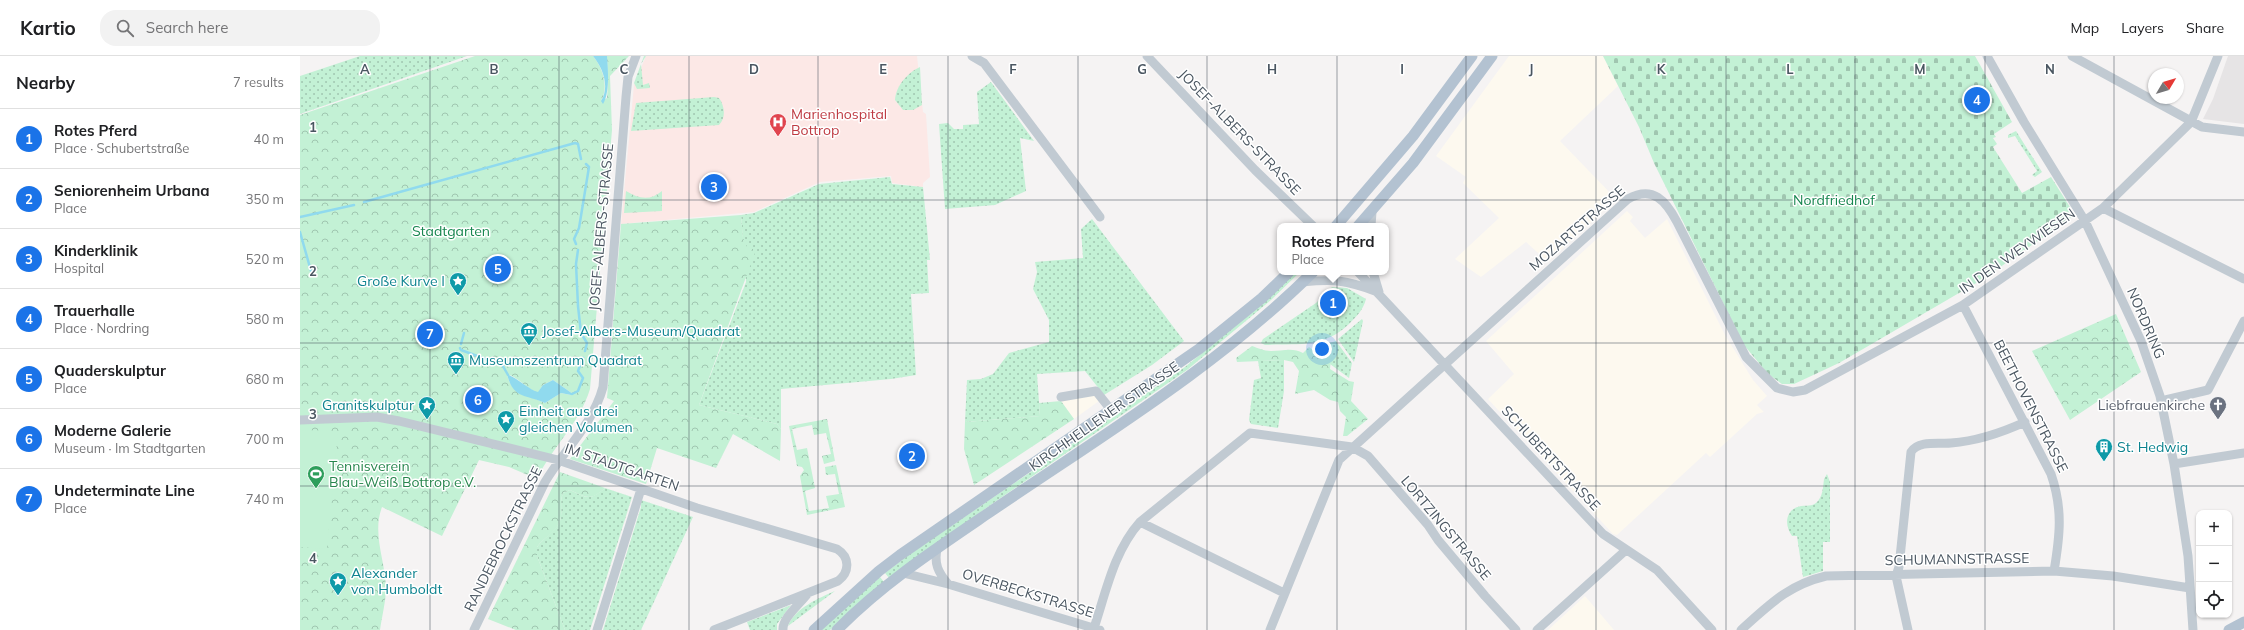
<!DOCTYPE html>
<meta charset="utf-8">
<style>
body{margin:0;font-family:Mulish,sans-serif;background:#f2f2f2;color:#202124}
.controls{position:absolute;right:12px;bottom:12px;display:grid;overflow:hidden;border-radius:8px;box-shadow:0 1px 3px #0004}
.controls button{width:36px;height:36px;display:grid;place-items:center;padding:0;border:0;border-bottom:1px solid #e0e0e0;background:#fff;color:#202124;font:20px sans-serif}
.compass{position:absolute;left:1848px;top:12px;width:36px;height:36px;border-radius:50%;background:#fff;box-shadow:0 1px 3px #0004;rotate:52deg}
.you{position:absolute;left:1022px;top:293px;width:14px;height:14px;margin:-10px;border:3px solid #fff;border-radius:50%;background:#1a73e8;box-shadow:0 0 0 6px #1a73e833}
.badge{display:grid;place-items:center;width:26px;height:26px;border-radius:50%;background:#1a73e8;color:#fff;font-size:13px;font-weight:700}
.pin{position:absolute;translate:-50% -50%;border:2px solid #fff;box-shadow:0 1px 4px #0006}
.popup{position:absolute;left:977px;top:167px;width:112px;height:52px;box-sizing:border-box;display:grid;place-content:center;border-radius:8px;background:#fff;filter:drop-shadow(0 1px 3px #0005);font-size:13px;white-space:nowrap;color:#757577}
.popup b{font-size:15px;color:#202124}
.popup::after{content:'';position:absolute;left:50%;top:100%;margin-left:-8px;border:8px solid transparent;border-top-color:#fff}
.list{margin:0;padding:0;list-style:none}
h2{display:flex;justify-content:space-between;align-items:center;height:52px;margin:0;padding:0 16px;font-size:17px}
h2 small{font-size:13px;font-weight:400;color:#757577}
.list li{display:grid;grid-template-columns:26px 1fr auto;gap:12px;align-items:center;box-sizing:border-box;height:60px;padding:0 16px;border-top:1px solid #e0e0e0}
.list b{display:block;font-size:15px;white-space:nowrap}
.list p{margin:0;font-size:13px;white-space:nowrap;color:#757577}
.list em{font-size:13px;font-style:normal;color:#757577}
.icon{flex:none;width:22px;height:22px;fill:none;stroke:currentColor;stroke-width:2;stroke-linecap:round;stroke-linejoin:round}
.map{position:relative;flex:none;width:1944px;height:574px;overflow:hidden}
header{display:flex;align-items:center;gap:24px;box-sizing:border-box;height:56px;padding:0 20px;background:#fff;border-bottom:1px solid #e0e0e0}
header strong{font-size:19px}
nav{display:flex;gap:22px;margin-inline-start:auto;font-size:14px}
.search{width:280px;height:36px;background:#f2f2f2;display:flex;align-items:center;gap:10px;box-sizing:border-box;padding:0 14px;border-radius:16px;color:#757577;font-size:15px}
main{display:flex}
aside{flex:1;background:#fff}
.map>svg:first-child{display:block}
.commercial{fill:#fdf9ef}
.education{fill:#e6e4e5}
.medical{fill:#fce8e6}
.grass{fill:url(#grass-dots)}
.forest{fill:url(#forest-crowns);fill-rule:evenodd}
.cemetery{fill:url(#cemetery-stones)}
.pitch{fill:#c3f1d5}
.water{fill:#90daee}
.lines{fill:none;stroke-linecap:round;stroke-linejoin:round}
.stream{stroke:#90daee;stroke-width:2.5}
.minor{stroke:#c1cad2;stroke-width:9}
.major{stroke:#b3c2d1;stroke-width:11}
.grid{fill:none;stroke:#4a5661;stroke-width:1;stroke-opacity:0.55}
.labels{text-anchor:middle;stroke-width:3;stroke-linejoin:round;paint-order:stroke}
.health-label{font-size:14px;fill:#be3a42;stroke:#fff;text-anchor:start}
.street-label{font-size:14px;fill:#4a5661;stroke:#fff}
.park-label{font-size:14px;fill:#17864f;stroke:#fff}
.culture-label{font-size:14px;fill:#0d838f;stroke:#fff;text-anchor:start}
.worship-label{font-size:14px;fill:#5b616d;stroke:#fff;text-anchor:end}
.leisure-label{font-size:14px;fill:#27864d;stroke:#fff;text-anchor:start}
.grid-label{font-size:13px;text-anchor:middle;font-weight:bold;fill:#4a5661;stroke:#fff;stroke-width:3;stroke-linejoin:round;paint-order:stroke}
</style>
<header>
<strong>Kartio</strong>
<div class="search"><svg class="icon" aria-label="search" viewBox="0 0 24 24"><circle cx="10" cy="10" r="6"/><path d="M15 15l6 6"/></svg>Search here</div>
<nav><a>Map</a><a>Layers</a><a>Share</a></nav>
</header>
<main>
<aside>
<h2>Nearby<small>7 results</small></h2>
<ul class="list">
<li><span class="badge">1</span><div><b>Rotes Pferd</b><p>Place · Schubertstraße</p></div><em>40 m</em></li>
<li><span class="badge">2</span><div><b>Seniorenheim Urbana</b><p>Place</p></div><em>350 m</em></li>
<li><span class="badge">3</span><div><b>Kinderklinik</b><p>Hospital</p></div><em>520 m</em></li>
<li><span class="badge">4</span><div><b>Trauerhalle</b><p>Place · Nordring</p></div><em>580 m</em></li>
<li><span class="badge">5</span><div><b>Quaderskulptur</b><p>Place</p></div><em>680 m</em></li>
<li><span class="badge">6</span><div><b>Moderne Galerie</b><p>Museum · Im Stadtgarten</p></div><em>700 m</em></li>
<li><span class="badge">7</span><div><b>Undeterminate Line</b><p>Place</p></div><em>740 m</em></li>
</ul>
</aside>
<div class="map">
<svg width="1944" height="574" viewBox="0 0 1944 574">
<defs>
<pattern id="grass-dots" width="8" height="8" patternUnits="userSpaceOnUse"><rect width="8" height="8" fill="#c3f1d5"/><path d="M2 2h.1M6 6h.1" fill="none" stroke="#a0c6b0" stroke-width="1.8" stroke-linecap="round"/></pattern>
<pattern id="forest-crowns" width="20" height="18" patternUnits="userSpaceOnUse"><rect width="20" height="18" fill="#c3f1d5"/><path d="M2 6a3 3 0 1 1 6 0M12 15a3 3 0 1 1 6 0" fill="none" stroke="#a0c6b0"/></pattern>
<pattern id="cemetery-stones" width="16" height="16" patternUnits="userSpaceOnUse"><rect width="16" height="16" fill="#c3f1d5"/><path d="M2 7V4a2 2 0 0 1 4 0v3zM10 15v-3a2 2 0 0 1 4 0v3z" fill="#a0c6b0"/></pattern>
</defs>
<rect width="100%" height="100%" fill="#f5f3f3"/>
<!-- commercial -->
<path class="commercial" d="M1209,0H1303L1318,30L1260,85L1316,143L1248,206L1226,186L1181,221L1155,203L1199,162L1163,127L1166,121L1136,100Z
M1327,155L1333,161L1330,165L1345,182L1367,163L1425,279L1453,324L1467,340L1457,349L1464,356L1457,358L1410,401L1406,397L1317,479L1313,478L1188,343L1214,318L1186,285Z
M795,339L799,345L774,363L761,345Z
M1285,540L1314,574H1248Z"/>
<!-- education -->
<path class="education" d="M1928,0H1944V68L1903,63L1913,43Z"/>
<!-- medical -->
<path class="medical" d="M346,0H617L623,56L626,58L630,121L623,127V131L592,127L591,120L520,126L454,156L321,168L334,29Z"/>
<!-- grass -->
<path class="grass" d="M60,0H167L0,58V20Z
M344,0H346L341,8L343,29L349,27L350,32L337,33L334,27Z
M620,11L622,49L613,54H603L595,44C596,30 607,17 620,11Z
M691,26L734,85L720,82L726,135L695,149L645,153L639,68L648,67L654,73H663V69L679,68L677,36Z
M414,41L419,42C425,50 426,62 419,69L331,75L336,47Z
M1716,75L1742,116L1735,121L1732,119L1737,115L1715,80L1708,82V79Z
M590,121L592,128L623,131L630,204H627L629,237L611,238L616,319L591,323L481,333V373L477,368L399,349L446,226L441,159L454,157L519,128Z
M792,163L884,285L852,309L804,339L785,315L737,318L740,360L665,366L667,324L681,323L693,318L709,297L749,286V264L733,233L737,216L735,206L783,202L781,173Z
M996,216H1000L971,244L887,314L689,450L589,522L585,517L610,498L885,311L941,265Z
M1032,231L1047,232L1066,243C1063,254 1057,260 1049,268C1022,293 999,287 965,289L961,287L963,283L1016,247Z
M1062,263L1063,265L1054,306L1038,283Z
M1036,285L1052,307L1049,322L1030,308L1033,286Z
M984,304V335L978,372L951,368L949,364L954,324L961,322L958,305Z
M1527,418L1530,426V486H1523V515L1503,521L1497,480H1492C1484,469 1485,453 1501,450C1507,449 1511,451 1516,447C1523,441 1523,431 1524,423Z
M305,432L332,441L290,574H265L237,500V491C244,481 255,477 260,465C263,456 259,446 263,437L270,434C287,442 290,445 305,432Z
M341,444L393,461L341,574H303L341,451Z
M580,521L584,526L530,574H520Z
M535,535L488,570C495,552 519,542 535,535Z
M491,549L477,568V574H450L447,566Z"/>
<!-- forest -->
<path class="forest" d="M175,0H293C303,12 309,31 301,45L307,42L308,27L307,0H329L310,20L312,74L290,333C280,367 252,391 237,423L209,411L179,404L142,480L82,451C72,477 85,504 86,531C86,545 82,560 80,574H0V59ZM207,318C219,322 227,333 238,337L243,329L253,324L273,338L271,339L261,337L245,347C227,338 212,341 207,318Z
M326,135C339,143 350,145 362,135V155L324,157Z
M441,159L443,182L447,191L456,194L399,349L477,368L481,373L480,405L433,378L416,412L357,392L346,428L270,403L314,345L307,342L321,168Z
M1816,258L1841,316L1770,364L1732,295Z
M1033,286L1030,313L1049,325L1054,326L1051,345L1068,363L1047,380H1043L1046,361L1040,355L1038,346L1030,344L1014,334L995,338L999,315L993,306L984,304L937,306L936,302L952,290C958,292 964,295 971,295C982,295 993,291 1003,297L1009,291L1014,295L1017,290Z
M761,345L774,363L674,429L664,393L665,366L740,360L739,347Z
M527,363L535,405L524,408L522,400L531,398L526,377L514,379L512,369L492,373L497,394L507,392L515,432L505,435L509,455L529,452L526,440L539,438L535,418L526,419L525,411L536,409L545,451L507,459L500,420L504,414L502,411L497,410L489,370Z
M260,416L305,432C291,445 287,442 270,434L263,437C259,446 263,456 260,465C255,478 244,481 237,491V500L265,574H216L188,563Z"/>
<!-- cemetery -->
<path class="cemetery" d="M1303,0H1675L1712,66L1694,78L1696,81L1693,82L1697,88L1693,91L1722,137L1751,121L1775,159L1683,223L1582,282L1539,307L1494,328H1482L1468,318L1444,289L1354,107L1339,71Z"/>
<!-- pitch -->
<path class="pitch" d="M0,374L38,375L27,493L0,491Z"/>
<!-- water -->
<path class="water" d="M293,0H307C308,14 310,36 303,48L301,45C310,31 303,12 293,0Z
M207,318C217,322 230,334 238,336L243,329L253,324L273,338L271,339L261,337L245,347C225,338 213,343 207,318Z"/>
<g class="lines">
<!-- stream -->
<path class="stream" d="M64,146L275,87L278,88L281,103
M0,161L54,149
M0,176L11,215
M276,188L274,183L279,172L289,111L286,108
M278,194L276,208L278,250L281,277L287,287L285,295
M161,288L164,277
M160,292L161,294L188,304L200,305L208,319
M272,338L278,335L283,322L278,315L283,302"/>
<!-- minor -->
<path class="minor" d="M672,0L684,7L800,161
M847,0L955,114L1013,170
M1687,0L1724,66L1785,165L1841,285L1860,340L1874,408L1888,500L1893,574
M1772,0L1902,71L1944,76
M1803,152L1944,223
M1071,170L1072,156
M1058,216L1303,478L1357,514L1412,574
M1073,216L1079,236
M1003,226C1034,223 1046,224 1075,235
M1663,249L1751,418C1763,453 1760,479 1754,515
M761,341L796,335L811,354
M1861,345L1908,334L1944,265
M0,364L77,361L99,365L258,404L397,452L537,493C550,501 550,516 538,525L414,574
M1874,408L1944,397
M840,466L984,537
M637,493C634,508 638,516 648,528
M603,517L648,528L800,574
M794,572C806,536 814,495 840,466L950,377L1052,391L1068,400L1128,469L1138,484L1185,540L1216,574
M174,574L245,426C264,394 293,368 303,331L326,41L328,21L336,0
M297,574L341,433
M483,574C482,562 500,548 508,537
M970,574L1039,404L1328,143C1353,129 1366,145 1377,166L1446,301L1477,332L1493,336L1505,334L1663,249L1803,152L1891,66L1918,0
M1237,574L1326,494
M1441,574C1469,549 1488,529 1526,520L1754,515L1813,520L1890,532
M1608,574L1596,520L1599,511L1611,396C1618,384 1639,388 1651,387C1678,385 1701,377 1725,366"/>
<!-- major -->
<path class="major" d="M1036,170L1113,80L1172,0
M1058,170L1113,107L1192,0
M514,574L579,515L600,499L899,293L962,242L989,216
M537,574C582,528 637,492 690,456C800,381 918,310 1013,216
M1929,574L1944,566"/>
</g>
<!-- grid -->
<path class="grid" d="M130,0V574M259,0V574M389,0V574M518,0V574M648,0V574M778,0V574M907,0V574M1037,0V574M1166,0V574M1296,0V574M1426,0V574M1555,0V574M1685,0V574M1814,0V574M0,144H1944M0,287H1944M0,430H1944"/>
<!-- icons -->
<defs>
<symbol id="hospital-pin" viewBox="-11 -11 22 30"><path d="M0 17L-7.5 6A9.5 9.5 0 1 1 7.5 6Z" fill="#e0444e" stroke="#fff"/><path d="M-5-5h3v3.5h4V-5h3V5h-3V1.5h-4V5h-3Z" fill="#fff"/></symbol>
<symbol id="sight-pin" viewBox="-11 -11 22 30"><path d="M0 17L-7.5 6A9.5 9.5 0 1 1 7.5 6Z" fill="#0f9aa8" stroke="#fff"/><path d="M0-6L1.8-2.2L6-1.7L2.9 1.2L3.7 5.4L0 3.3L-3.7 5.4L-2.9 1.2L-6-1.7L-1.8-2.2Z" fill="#fff"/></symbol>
<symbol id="museum-pin" viewBox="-11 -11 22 30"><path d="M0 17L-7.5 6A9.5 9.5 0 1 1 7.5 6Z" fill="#0f9aa8" stroke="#fff"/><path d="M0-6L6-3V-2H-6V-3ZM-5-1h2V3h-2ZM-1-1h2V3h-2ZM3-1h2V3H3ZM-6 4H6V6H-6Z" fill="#fff"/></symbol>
<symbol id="church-pin" viewBox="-11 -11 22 30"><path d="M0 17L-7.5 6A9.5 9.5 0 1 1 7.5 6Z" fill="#6b7280" stroke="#fff"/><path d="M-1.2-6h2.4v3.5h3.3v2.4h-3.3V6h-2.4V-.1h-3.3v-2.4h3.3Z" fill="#fff"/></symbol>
<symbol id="building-pin" viewBox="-11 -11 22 30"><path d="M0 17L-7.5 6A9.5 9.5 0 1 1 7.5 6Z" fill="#0f9aa8" stroke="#fff"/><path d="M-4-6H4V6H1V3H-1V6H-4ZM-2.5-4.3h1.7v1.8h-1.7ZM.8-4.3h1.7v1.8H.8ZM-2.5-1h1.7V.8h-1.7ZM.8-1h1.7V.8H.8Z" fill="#fff"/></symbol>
<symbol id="stadium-pin" viewBox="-11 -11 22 30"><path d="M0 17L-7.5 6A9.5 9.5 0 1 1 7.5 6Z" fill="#2e9e5b" stroke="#fff"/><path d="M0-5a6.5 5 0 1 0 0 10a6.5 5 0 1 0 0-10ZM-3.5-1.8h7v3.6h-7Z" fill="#fff"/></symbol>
</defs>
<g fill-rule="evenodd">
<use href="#hospital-pin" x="468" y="56" width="20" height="27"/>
<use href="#sight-pin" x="148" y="215" width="20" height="27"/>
<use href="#museum-pin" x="219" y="265" width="20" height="27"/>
<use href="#museum-pin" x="146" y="294" width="20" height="27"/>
<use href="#sight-pin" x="117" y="339" width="20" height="27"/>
<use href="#church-pin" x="1908" y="339" width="20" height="27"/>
<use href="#sight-pin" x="196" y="353" width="20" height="27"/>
<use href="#building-pin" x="1794" y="381" width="20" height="27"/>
<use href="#stadium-pin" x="6" y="408" width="20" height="27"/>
<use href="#sight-pin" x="28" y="515" width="20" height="27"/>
</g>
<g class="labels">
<!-- health labels -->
<g class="health-label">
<text x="491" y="63">Marienhospital<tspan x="491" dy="16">Bottrop</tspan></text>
</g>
<!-- street labels -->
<g class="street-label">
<text transform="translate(940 76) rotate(46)" y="5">JOSEF-ALBERS-STRASSE</text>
<text transform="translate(301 171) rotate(-85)" y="5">JOSEF-ALBERS-STRASSE</text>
<text transform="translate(1277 172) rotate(-41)" y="5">MOZARTSTRASSE</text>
<text transform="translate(1717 195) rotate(-35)" y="5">IN DEN WEYWIESEN</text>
<text transform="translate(1846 267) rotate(67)" y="5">NORDRING</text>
<text transform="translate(1731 350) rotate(63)" y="5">BEETHOVENSTRASSE</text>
<text transform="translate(804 360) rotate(-35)" y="5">KIRCHHELLENER STRASSE</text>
<text transform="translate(1251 402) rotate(47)" y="5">SCHUBERTSTRASSE</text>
<text transform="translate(322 411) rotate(19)" y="5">IM STADTGARTEN</text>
<text transform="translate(1146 472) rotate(50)" y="5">LORTZINGSTRASSE</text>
<text transform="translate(203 483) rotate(-64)" y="5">RANDEBROCKSTRASSE</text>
<text transform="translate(1657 503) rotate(-1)" y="5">SCHUMANNSTRASSE</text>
<text transform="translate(728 537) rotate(17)" y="5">OVERBECKSTRASSE</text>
</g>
<!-- park labels -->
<g class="park-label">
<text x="1534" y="149">Nordfriedhof</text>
<text x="151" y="180">Stadtgarten</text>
</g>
<!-- culture labels -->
<g class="culture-label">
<text x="145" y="230" text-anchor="end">Große Kurve I</text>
<text x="242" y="280">Josef-Albers-Museum/Quadrat</text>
<text x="169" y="309">Museumszentrum Quadrat</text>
<text x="114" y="354" text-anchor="end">Granitskulptur</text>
<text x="219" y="360">Einheit aus drei<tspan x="219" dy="16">gleichen Volumen</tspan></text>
<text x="1817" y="396">St. Hedwig</text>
<text x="51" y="522">Alexander<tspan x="51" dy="16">von Humboldt</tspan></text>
</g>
<!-- worship labels -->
<g class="worship-label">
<text x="1905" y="354">Liebfrauenkirche</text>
</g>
<!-- leisure labels -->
<g class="leisure-label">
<text x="29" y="415">Tennisverein<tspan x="29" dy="16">Blau-Weiß Bottrop e.V.</tspan></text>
</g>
</g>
<g class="grid-label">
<text x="65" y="18">A</text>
<text x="194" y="18">B</text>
<text x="324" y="18">C</text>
<text x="454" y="18">D</text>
<text x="583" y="18">E</text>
<text x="713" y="18">F</text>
<text x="842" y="18">G</text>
<text x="972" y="18">H</text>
<text x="1102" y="18">I</text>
<text x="1231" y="18">J</text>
<text x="1361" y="18">K</text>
<text x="1490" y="18">L</text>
<text x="1620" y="18">M</text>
<text x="1750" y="18">N</text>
<text x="13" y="76">1</text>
<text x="13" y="220">2</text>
<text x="13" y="363">3</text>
<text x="13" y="507">4</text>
</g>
</svg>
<div class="controls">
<button>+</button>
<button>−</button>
<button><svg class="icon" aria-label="locate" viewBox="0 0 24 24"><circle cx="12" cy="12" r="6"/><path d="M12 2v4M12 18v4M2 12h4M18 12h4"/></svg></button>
</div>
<svg class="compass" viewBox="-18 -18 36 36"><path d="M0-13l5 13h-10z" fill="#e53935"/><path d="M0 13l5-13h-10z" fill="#757577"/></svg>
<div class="you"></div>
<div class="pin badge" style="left:1033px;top:247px">1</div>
<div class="popup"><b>Rotes Pferd</b>Place</div>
<div class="pin badge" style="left:612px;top:400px">2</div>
<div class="pin badge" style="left:414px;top:131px">3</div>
<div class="pin badge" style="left:1677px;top:44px">4</div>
<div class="pin badge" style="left:198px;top:213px">5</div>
<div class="pin badge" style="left:178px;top:344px">6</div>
<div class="pin badge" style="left:130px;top:278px">7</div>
</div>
</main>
